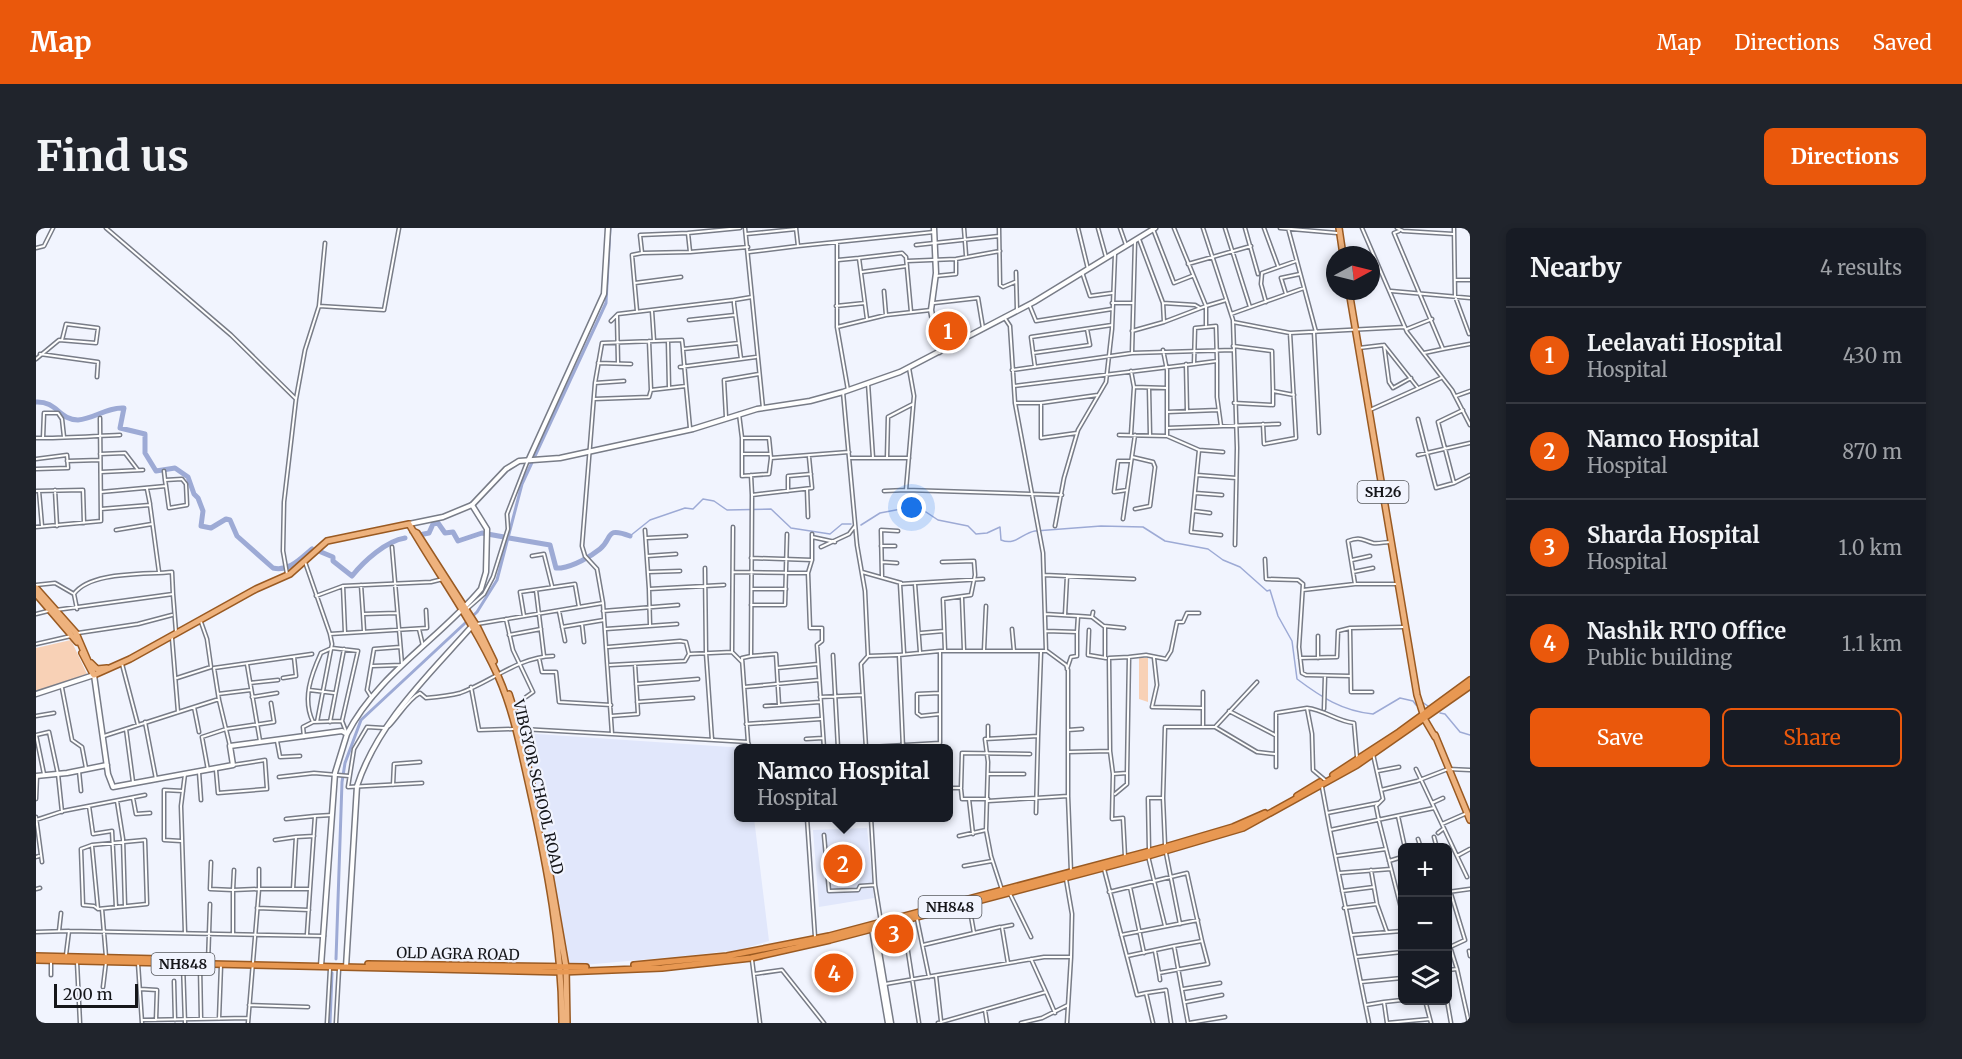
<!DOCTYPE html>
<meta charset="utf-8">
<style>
body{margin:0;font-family:Merriweather,serif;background:#20242c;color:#f1f3f6}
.controls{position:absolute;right:18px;bottom:18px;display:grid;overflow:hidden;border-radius:9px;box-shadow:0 3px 9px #0003}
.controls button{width:54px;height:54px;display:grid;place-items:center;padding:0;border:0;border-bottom:2px solid #363941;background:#171b24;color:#f1f3f6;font:30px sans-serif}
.compass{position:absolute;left:1290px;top:18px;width:54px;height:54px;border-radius:50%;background:#171b24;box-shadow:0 3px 9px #0003;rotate:83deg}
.scale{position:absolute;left:18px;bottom:15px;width:84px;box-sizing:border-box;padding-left:6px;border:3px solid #15161a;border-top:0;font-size:16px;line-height:21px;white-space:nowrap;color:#15161a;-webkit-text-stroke:4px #f1f4fe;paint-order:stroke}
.you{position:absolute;left:876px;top:280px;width:21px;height:21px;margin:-15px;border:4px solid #fff;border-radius:50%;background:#1a73e8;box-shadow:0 0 0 9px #1a73e833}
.badge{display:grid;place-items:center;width:39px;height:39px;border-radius:50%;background:#ea580c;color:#fff;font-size:20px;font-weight:700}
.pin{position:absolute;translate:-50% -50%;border:3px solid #fff;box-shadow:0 2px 6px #0006}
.popup{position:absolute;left:698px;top:516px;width:219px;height:78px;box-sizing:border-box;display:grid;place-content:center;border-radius:9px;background:#171b24;filter:drop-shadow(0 2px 4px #0005);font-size:20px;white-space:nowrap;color:#9ea1a6}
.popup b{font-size:22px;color:#f1f3f6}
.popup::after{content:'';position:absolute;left:50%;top:100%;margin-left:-12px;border:12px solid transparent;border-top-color:#171b24}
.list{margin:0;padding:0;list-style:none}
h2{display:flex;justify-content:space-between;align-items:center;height:78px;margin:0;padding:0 24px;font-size:26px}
h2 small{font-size:20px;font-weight:400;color:#9ea1a6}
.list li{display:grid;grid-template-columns:39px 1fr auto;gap:18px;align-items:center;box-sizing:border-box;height:96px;padding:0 24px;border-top:2px solid #363941}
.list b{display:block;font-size:22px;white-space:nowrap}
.list p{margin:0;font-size:20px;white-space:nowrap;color:#9ea1a6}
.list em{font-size:20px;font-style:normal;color:#9ea1a6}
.actions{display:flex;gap:12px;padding:18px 24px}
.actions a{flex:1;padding:14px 0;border:2px solid #ea580c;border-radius:9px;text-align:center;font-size:21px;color:#ea580c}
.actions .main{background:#ea580c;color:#fff}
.icon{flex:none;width:33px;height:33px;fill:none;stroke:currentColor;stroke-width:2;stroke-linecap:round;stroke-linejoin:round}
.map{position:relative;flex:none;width:1434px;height:795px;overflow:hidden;border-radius:9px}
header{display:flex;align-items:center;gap:36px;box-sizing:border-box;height:84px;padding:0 30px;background:#ea580c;color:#fff}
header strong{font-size:28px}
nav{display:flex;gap:33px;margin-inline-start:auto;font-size:21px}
.intro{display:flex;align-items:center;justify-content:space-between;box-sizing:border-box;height:144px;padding:0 36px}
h1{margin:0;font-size:42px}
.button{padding:15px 27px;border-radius:9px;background:#ea580c;color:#fff;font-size:21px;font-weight:700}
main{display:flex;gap:36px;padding:0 36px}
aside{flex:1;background:#171b24;border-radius:9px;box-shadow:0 3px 9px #0003}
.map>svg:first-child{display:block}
.built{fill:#e1e7fb}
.green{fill:#f8d1b6}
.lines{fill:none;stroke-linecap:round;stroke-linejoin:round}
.stream{stroke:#9daad5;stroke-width:1.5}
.canal{stroke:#9daad5;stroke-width:3}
.river{stroke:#9daad5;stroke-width:5}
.minor-casing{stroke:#787c87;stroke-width:5}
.tertiary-casing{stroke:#787c87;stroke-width:7}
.secondary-casing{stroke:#787c87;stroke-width:7}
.primary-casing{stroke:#9a5a22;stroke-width:8}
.trunk-casing{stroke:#9a5a22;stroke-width:8}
.minor{stroke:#fff;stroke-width:2}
.tertiary{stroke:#fff;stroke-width:4}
.secondary{stroke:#fff;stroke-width:4}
.primary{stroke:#eeb27d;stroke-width:5}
.trunk{stroke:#e89852;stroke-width:5}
.labels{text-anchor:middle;stroke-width:4.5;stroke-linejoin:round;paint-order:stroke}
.shield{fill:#f1f4fe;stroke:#57595e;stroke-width:1.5}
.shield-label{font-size:14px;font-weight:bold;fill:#15161a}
.street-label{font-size:15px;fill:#15161a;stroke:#f1f4fe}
</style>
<header>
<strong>Map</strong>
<nav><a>Map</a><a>Directions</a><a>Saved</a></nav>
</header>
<div class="intro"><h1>Find us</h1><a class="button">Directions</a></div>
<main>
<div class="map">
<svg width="1434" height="795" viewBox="0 0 1434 795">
<rect width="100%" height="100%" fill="#f1f4fe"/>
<!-- built -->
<path class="built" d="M486,505L709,520H702V590H718L733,713L703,722L648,728L536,738L530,735Z
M831,600L838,670L783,679L777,602Z"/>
<!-- green -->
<path class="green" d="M35,412L51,446L0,463V420Z
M1103,430H1112V474L1103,471Z"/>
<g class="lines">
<!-- stream -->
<path class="stream" d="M874,279L883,280
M825,297L844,285L881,278L902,292L932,298L940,306L951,305L964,299L965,312C980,318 986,305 999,303L1065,298L1107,299L1129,313L1172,321L1187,332L1204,339L1231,363L1234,362L1242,388L1256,413L1261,451C1285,469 1306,483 1337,486L1364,470L1377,473L1380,477
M594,308L614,292L649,280L657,281L667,271L678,273L691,282L735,281L755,300L794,306L806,296H815
M1386,474L1392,478
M1404,485L1409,486L1424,504L1434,507"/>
<!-- canal -->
<path class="canal" d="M300,731L306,554L309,535L325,492L441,384L461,352L486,256L570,75L574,0
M294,795L296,745"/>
<!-- river -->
<path class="river" d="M0,174C21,173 23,192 42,192C58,191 71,179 88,180L84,200L109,206V225L120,243L139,240L152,249L158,266L162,270L167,283L165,298L175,300L190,291L194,292L201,308L237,340C253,344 265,330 276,321
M383,307L393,305L397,296L402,295L409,305L417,304L422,313L446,305L468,309
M473,310L514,317L520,340H525C538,338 554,329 564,321C577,311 568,298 594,308
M285,324L297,329V333L316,348C328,333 350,313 369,310"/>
<defs>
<path id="minor" d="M70,0L195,107L260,171L248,274L247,323L251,346
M704,0L652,5L654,24L712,19
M709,0L727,180
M760,0L762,18L898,4
M928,0L930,27
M963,0L964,57L967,59L979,54
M1042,0L1052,41
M1062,0L1070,29
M1084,0L1090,17
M1167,0L1197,92L1201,220L1199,317
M1189,0L1214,79
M1209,0L1222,46
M1228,0L1242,38
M1244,0L1301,5
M1252,0L1280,104
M1326,0L1371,104L1416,162L1434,197
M1361,0L1367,3L1417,6
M1418,0L1419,68L1433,106
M1117,1L1138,55L1156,48
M1363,3L1358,5L1407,121L1388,125
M652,5L604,7L606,25L654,24
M710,6L760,1
M1103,11L1127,75L1128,94
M801,14V99L812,162
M880,17L963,8
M0,20L8,18L17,0
M713,24L762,18
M1307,25L1318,27
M802,32L823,30
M871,33L920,31L964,23
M1152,36L1215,18
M826,44L871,38
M980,44L981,82
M1046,44L1054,68L1076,65
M900,48L920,46V31
M1419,52H1434
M599,55L645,49
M848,63L850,87
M1355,63L1434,70
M1250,66L1245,50L1264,46
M716,69L698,72V76L705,131L720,129
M1230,74L1225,56L1226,45L1260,33
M898,75L942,70L947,100
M1076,75H1097
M1127,75L1159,77L1164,80
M993,76L1000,93L1076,81
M283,78L348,82L363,0
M800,78L829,75
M601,83L596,27L606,25
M616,83L618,113
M1195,86L1268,60
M581,88L582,134
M831,91L823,30L866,25L870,29L875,84
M653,92L699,87
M575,93L582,86L698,72
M1197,94L1254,105L1369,99
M1170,97V78L1190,72
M801,99L850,87L895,82
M1371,101L1396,91
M1096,103L1128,94L1170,78L1138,0
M1278,104L1283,205
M613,113L615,162L650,158L654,200
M632,113L633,160
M1348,117L1353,154L1357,160L1375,150
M1197,118L1236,123L1237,163L1258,167
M1323,120L1348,117L1382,160
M1407,121L1434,116
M647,122L650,158
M1127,122L1131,142V208
M997,125L1054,117L1051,101
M1096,125L1099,13
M4,126L62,134L61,149
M0,131L23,112L60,115L62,100L30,96L26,112
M1181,133V169L1185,198
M562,135L595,136
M1150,136L1151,183
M644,139L705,131
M999,139L995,109L1076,97
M976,142L1096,125L1197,122
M1095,143L1098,159L1095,206
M559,155L588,153
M832,155L837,230
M978,158L1158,136L1159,100L1180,98L1181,133L1158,136
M1098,159L1131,160
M1113,160L1114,207
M807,164L821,317L829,363L832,428L825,436L830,520
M1420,168L1434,163
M260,171L269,122L283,78L289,15
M558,171L613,169L615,162
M979,175H1005L1062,167
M1005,175V210L1041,205
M1198,175L1237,177V163
M1334,182L1405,150
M1131,184L1182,182
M703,186L706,210H733L735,230L813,224
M690,189L688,152L723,146
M1382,191L1400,260L1418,255L1402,194L1427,182
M1227,196L1228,216L1260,210L1254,105
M1131,200L1243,196
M1083,207L1131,208L1163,222L1155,304L1185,307
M28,209L26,191L22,185H8L7,210C33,210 58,208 84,207
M0,210H7
M706,210V248L733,246L735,230
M1163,222L1187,224
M64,226L89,225L102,242
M706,226H734
M1382,227L1434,215
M1096,229L1117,234L1119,239L1114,278L1099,281
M813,230H873
M851,230L852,189L877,176
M0,231L31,227L32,240L0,241
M31,233L64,232
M128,243L129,252
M65,244L107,242
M715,247L716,267L776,260L773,229
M1161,247L1200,250
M1418,255L1434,247
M111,261L114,276
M771,261L772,289
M19,262L21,298
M870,262L1026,267
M1091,262L1078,264L1082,233H1095
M0,263L47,262L48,295
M3,263L6,298
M752,263V248L775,246
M848,263L870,262L878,168L873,140
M65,264L130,258L133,280L151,277L150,256L146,251L129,252L130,258
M1159,265L1186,267
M65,281L114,277L123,344
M1158,283L1174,285
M1087,291L1099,207
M1019,298L1028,250L1042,202L1070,154L1076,101L1079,26
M0,299L65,293L64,190
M80,302L116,296
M609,302L613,361
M776,309L799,314
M611,310L650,308
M845,318H859
M356,319L366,436
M785,319L813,306L819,298
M496,328L508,326L516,358
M611,328L640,326
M715,330L776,332V306
M1229,331L1230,351L1262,352L1267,356L1263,419L1266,445L1270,447L1314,448
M1316,332L1334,328
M269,334L294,406L391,400L390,382
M846,334L861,335
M906,334L938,333L939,347L935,367L907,371L909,423
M669,340L670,425L676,512
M612,344L644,343
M697,344L772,345L774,400H786V413L781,417L788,520
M826,344L865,355
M1317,344L1337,340
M772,345L776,332
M1008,347L1098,351
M846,349L845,302L862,303
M879,356L884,424
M1319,356L1312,313C1324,308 1326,312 1337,315C1342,316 1349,314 1354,314
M0,357L19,355L38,366L41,381
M325,357L327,386
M307,358L309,405
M717,361H750
M500,362L508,428
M1267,362L1319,356H1360
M38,366C54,343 109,347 136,344L137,366
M280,368L307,358L395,354L407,351
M926,370L928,422
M567,375L576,506L712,514L714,520
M715,377H749L751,306
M431,381L448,366L457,349L472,301L471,286L492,232
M20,382L137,366L140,404
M523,383L529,413
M567,383L642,377
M1057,384L1056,389L1069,399V430
M0,386L12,383
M1009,386L1042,388L1041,404L1010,403
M1029,387L1031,348
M488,388L484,364L539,356L543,379
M1042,388L1056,389
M470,391L477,422L497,464L490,469
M165,394L171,411L175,439
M441,396L567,375L561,341L549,328L546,318L559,155L566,115L646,112L647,121L703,115
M546,396L548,414
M614,397L613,361L688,357
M1068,398L1088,400
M526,399L568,392
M383,401L387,418
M570,401L641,396
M976,401L978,423
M1053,402L1052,427L1070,430
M328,403L327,386L361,385
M42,405L102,396L136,387
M885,405L908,403
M473,407L505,401
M136,410L142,484
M0,416L35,408
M572,419L644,413L650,414L653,426L649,433L574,437
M948,422L950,378
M1011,423L1030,437L1032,442V524
M696,424L697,299
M868,425L864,356L947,351
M653,426L696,424L706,434
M797,427L802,520
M715,428L740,426L743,477
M832,428L862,427
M1093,429L1110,427L1130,431L1135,423L1141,394H1147L1151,385H1163
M503,430L506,444H520L523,474L575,477
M1118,430L1121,457L1116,479L1167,480
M1264,430L1301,429L1302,403L1314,400
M1282,430V408
M86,436L102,497
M211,436L224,513
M336,438L366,437
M741,440L782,436
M1031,441L1035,429L1041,428V404
M141,450L175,439
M247,450L260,448L258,429
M214,455L242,452
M600,456L662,451
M435,459L443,502L477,501
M708,459L783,452
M26,460L36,512L46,519L50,540
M273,462L298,465
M1167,464V497
M1336,464H1315L1314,400L1367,399
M182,466L215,462
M216,469L241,465
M784,469L827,467
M336,470L331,462L338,421L364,419
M183,472L178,440L276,426
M601,474L657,470
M729,478L784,474
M158,479L163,504
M1271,480C1289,482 1300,493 1318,495L1321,529
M1288,481L1289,448
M1193,483L1239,507
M904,486L885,488L881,485V466L904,465
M0,488L18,485
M575,488L602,486L599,436
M306,493L322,423L296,420L285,425C275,447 266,471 277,494L306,493L311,506
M109,494L120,551
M281,494L296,416L294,406
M294,494L308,421
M710,496L785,491
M353,498C363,488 372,471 384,465L390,470C402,469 413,468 424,465C455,454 482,429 517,428
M1180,498L1221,454
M348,500L331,499L318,521L312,559L386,555
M90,501L97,554
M486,501L576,506
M1032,502L1046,501
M0,507L13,504L22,546L26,584
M0,507L8,546
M68,508L180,472H183L194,518
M268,509L267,499L277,494
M770,511L787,510
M952,511V498
M241,513L244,529L264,528
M712,514L706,430L715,428L716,267
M818,520L904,515V423
M867,520L863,427L904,423H1010L1007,325L979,175L974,98L968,89
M1337,526L1347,571L1340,578L1343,593L1366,684
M1240,539V485L1271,480L1276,506L1277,542L1289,552
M1380,541L1421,628L1434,621
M172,542L166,509L190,501L238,494L235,475
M180,542L182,565L231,561L229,532L197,537
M43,543L45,563
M1342,543L1363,539
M163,544L165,572
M952,546H988
M1077,546L1076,591L1087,590L1089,629
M243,549L278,545L313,548
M357,557L358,536L384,534
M1286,559L1294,602L1398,580
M912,560H925L926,525L994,526
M925,561L926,571H952
M1345,562L1381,553L1412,541L1434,542
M1079,566L1091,556V545
M1032,568V524L1074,523L1073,430L1093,429L1091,545L1077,546L1074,523
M97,570L100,586L114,585
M1127,570L1129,617
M0,571L1,548
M933,571L937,606
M81,573L87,611L89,678
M952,573L1032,568L1035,644
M1396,575L1407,570
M53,578L57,606L76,603L80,679
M1000,585L1002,508
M1291,585L1342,575
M1362,588L1369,620
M0,589L6,634
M771,590L779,709
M835,590L839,657L845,694
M250,591L279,588
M0,592L27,583L109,567
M1406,596L1431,585
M1294,602L1333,795
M1402,605L1407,601
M788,607L793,663L822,662L824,658L839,657
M923,608L950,602
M260,609L278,608
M1398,609L1401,620
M1382,611L1385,620
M109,612L111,676L62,681L58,678L47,677L45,621L56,617Z
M145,613L128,612V562L147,563
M56,618L62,681
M1113,623L1112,570H1127L1129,499H1179L1221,524L1239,526
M1130,625L1144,696
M1112,628L1129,698
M1300,628L1350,621
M1421,628L1431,649
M0,629L3,628
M1353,633L1366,629
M175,634L174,661L197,662L198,642
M928,638L956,633
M1068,641L1101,767L1110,765
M1335,642L1341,676L1351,704
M1303,645L1355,641
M1412,656L1429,712L1414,719
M1094,659L1108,725
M0,661L4,660
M257,661H274L279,588L296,587
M966,662L955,628L950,602L952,534L949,511L1002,508L1005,424
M1306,663L1338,659
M1073,664L1151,645L1166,713L1138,718L1152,795
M1412,664L1434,661
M974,666L995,709
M221,680L273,682
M1308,680L1341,676
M66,681L70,729
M881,691L893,749
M23,703L25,685
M33,703L288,708
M0,704L33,703L30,727
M149,705L145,578L149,546
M197,705V662L223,661V641
M938,705L964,699
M271,706L274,661
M1085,707L1162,692
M1316,707L1366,703
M1412,712L1421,741
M859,713L870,711L883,795
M887,717L938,705L933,677
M1119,723L1123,745
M1433,723L1434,728
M1091,728L1138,718
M1320,729L1366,724
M995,731L1010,764
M716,732L724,795
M41,734L44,795
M102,735L106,795
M172,735L174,676
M972,735L966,699L976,697
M147,736L149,795
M164,738L165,791
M1412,742L1421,741L1433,795
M718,746L746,742L788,795
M15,747V733
M900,748L905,793
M1124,752L1123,745L1172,736L1166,713
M138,753L139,792
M1325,754L1366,750
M849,756L1008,729H1035L1036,686L1030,651
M67,759L70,734
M104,761L121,762L120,792
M1147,761L1184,755
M1366,772L1348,774L1351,795L1394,791
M1389,772L1395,795
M1411,772L1415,795
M1150,774L1186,767
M213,777L272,779
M1330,777L1348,774
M949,782L951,795
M183,791L185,737
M106,792L212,790
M212,795L223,661H257L260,609L239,612
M291,795L294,741
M300,795L303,741
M902,795L1010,764L1019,785
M985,795L1006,790L1032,777
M1031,795L1035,729
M1117,795L1110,765L1130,762L1135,795
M1153,795L1189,789"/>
<path id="tertiary" d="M493,231L568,66L572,0
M58,447L72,546L77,559L197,537L194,518L306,503L311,506L299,545L285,738
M311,506C341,447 403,411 445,361L450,344L451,301L436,277
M0,548L31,545L71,537
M310,739L321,558C342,494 392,448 436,398"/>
<path id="secondary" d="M898,0L900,45L895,82L903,124
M373,296L407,289L436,277L470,241L483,233L524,230L657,201L721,181L774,173L807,164L864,144L998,74L1119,0
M0,466L58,447
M839,700L855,795
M836,701L852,795"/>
<path id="primary" d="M1303,0L1307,27
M1313,63L1381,467L1389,492L1399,509
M377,303L381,305L442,400L458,433
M0,360L40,405L58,447
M0,366L41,414
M46,425L57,446
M55,435L61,441L71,440
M58,447L94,431L220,361L254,346L291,313L373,296C402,346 438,395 462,448C478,484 485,523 494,562C511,638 526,717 526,795
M473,466L484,501L504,594
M1399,507L1434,592
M508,612L530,739L531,795"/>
<path id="trunk" d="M1297,547L1363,504L1434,452
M1261,568L1284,554
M0,728L167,732
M0,732L526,744L626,740L715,730L794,712L1112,628L1207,600L1321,537L1434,458
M332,736L550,739
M598,737L691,728L793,708L1129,619L1197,599L1229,585"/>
</defs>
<!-- minor casing -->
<use href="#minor" class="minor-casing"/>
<!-- tertiary casing -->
<use href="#tertiary" class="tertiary-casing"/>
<!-- secondary casing -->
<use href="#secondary" class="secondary-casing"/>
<!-- primary casing -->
<use href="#primary" class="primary-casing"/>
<!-- trunk casing -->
<use href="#trunk" class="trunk-casing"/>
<!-- minor -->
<use href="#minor" class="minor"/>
<!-- tertiary -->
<use href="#tertiary" class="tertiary"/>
<!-- secondary -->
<use href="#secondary" class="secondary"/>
<!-- primary -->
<use href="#primary" class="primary"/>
<!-- trunk -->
<use href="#trunk" class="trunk"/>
</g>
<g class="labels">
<!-- shield labels -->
<g class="shield">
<rect x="1321.5" y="253" width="51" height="22" rx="4.5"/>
<rect x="882.5" y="668" width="63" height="22" rx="4.5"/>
<rect x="115.5" y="725" width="63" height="22" rx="4.5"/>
</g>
<g class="shield-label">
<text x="1347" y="269">SH26</text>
<text x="914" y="684">NH848</text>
<text x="147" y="741">NH848</text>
</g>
<!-- street labels -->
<g class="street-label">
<text transform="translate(502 559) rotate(77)" y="5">VIBGYOR SCHOOL ROAD</text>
<text transform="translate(422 726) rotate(1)" y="5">OLD AGRA ROAD</text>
</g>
</g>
</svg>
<div class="controls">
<button>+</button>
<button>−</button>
<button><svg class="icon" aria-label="layers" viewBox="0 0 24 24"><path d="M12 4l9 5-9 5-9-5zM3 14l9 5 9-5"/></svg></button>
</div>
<svg class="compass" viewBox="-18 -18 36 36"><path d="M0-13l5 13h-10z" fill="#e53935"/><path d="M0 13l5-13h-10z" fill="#9ea1a6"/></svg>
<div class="scale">200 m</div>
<div class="you"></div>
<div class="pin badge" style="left:912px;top:103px">1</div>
<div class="pin badge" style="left:807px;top:636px">2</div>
<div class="popup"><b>Namco Hospital</b>Hospital</div>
<div class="pin badge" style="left:858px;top:706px">3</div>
<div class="pin badge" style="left:798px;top:745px">4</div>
</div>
<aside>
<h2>Nearby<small>4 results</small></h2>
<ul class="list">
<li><span class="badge">1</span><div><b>Leelavati Hospital</b><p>Hospital</p></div><em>430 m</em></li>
<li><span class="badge">2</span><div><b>Namco Hospital</b><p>Hospital</p></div><em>870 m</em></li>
<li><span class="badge">3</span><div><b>Sharda Hospital</b><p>Hospital</p></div><em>1.0 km</em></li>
<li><span class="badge">4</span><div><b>Nashik RTO Office</b><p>Public building</p></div><em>1.1 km</em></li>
</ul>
<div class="actions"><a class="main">Save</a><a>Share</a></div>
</aside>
</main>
